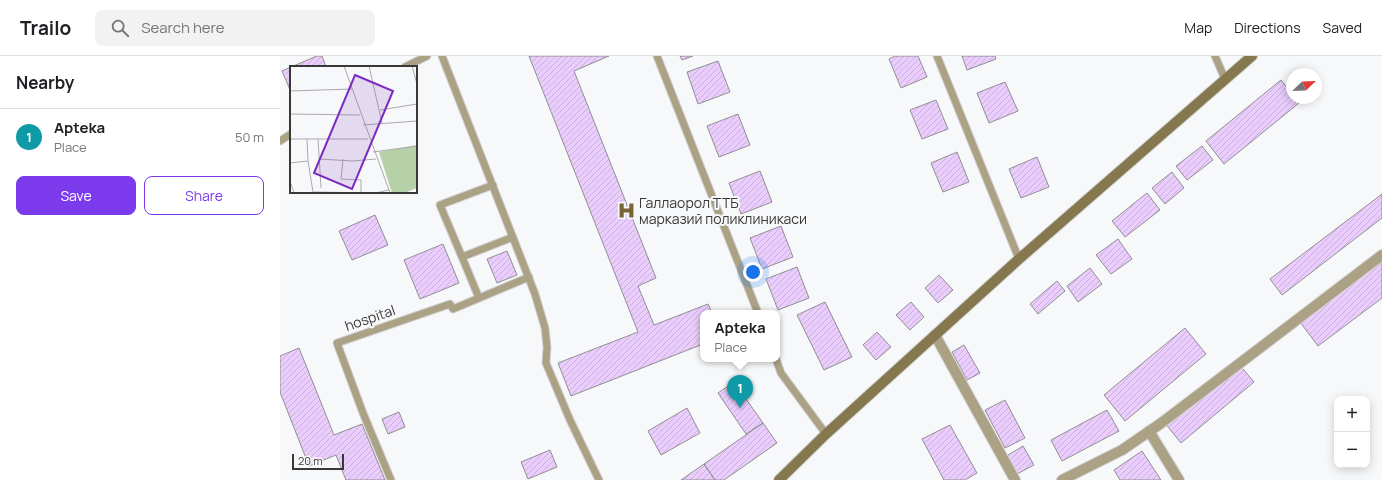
<!DOCTYPE html>
<meta charset="utf-8">
<style>
body{margin:0;font-family:Manrope,sans-serif;background:#f2f2f2;color:#202124}
.controls{position:absolute;right:12px;bottom:12px;display:grid;overflow:hidden;border-radius:8px;box-shadow:0 2px 10px #0003}
.controls button{width:36px;height:36px;display:grid;place-items:center;padding:0;border:0;border-bottom:1px solid #e0e0e0;background:#fff;color:#202124;font:20px sans-serif}
.compass{position:absolute;left:1006px;top:12px;width:36px;height:36px;border-radius:50%;background:#fff;box-shadow:0 2px 10px #0003;rotate:67deg}
.scale{position:absolute;left:12px;bottom:10px;width:52px;box-sizing:border-box;padding-left:4px;border:2px solid #383839;border-top:0;font-size:11px;line-height:14px;white-space:nowrap;color:#383839;-webkit-text-stroke:3px #f7f8fa;paint-order:stroke}
.you{position:absolute;left:473px;top:216px;width:14px;height:14px;margin:-10px;border:3px solid #fff;border-radius:50%;background:#1a73e8;box-shadow:0 0 0 6px #1a73e833}
.badge{display:grid;place-items:center;width:26px;height:26px;border-radius:50%;background:#7c3aed;color:#fff;font-size:13px;font-weight:700}
.pin{position:absolute;translate:-50% -33px;filter:drop-shadow(0 1px 2px #0008)}
.pin::after{content:'';position:absolute;top:21px;width:14px;height:12px;background:inherit;clip-path:polygon(0 0,100% 0,50% 100%)}
.popup{position:absolute;left:420px;top:254px;width:80px;height:52px;box-sizing:border-box;display:grid;place-content:center;border-radius:8px;background:#fff;filter:drop-shadow(0 1px 3px #0005);font-size:13px;white-space:nowrap;color:#757577}
.popup b{font-size:15px;color:#202124}
.popup::after{content:'';position:absolute;left:50%;top:100%;margin-left:-8px;border:8px solid transparent;border-top-color:#fff}
.list{margin:0;padding:0;list-style:none}
h2{display:flex;justify-content:space-between;align-items:center;height:52px;margin:0;padding:0 16px;font-size:17px}
h2 small{font-size:13px;font-weight:400;color:#757577}
.list li{display:grid;grid-template-columns:26px 1fr auto;gap:12px;align-items:center;box-sizing:border-box;height:56px;padding:0 16px;border-top:1px solid #e0e0e0}
.list b{display:block;font-size:15px;white-space:nowrap}
.list p{margin:0;font-size:13px;white-space:nowrap;color:#757577}
.list em{font-size:13px;font-style:normal;color:#757577}
.actions{display:flex;gap:8px;padding:12px 16px}
.actions a{flex:1;padding:9px 0;border:1px solid #7c3aed;border-radius:8px;text-align:center;font-size:14px;color:#7c3aed}
.actions .main{background:#7c3aed;color:#fff}
.icon{flex:none;width:22px;height:22px;fill:none;stroke:currentColor;stroke-width:2;stroke-linecap:round;stroke-linejoin:round}
.map{position:relative;flex:none;width:1102px;height:424px;overflow:hidden}
header{display:flex;align-items:center;gap:24px;box-sizing:border-box;height:56px;padding:0 20px;background:#fff;border-bottom:1px solid #e0e0e0}
header strong{font-size:19px}
nav{display:flex;gap:22px;margin-inline-start:auto;font-size:14px}
.search{width:280px;height:36px;background:#f2f2f2;display:flex;align-items:center;gap:10px;box-sizing:border-box;padding:0 14px;border-radius:8px;color:#757577;font-size:15px}
main{display:flex}
aside{flex:1;background:#fff}
.map>svg:first-child{display:block}
.building{fill:url(#building-hatch);stroke:#908f91}
.lines{fill:none;stroke-linecap:round;stroke-linejoin:round}
.lane-casing{stroke:#d5d5d7;stroke-width:9}
.street-casing{stroke:#d5d5d7;stroke-width:12}
.secondary-casing{stroke:#d5d5d7;stroke-width:12}
.lane{stroke:#aba286;stroke-width:7}
.street{stroke:#aba286;stroke-width:10}
.secondary{stroke:#86784e;stroke-width:10}
.labels{text-anchor:middle;stroke-width:4;stroke-linejoin:round;paint-order:stroke}
.poi-label{font-size:14px;fill:#383839;stroke:#f7f8fa;text-anchor:start}
.street-label{font-size:14px;fill:#383839;stroke:#f7f8fa}
.inset-road{fill:none;stroke:#ababad;stroke-width:1}
.view{fill:#7b2cbf;fill-opacity:0.15;stroke:#7b2cbf;stroke-width:2}
.inset-edge{fill:none;stroke:#383839;stroke-width:2}
</style>
<header>
<strong>Trailo</strong>
<div class="search"><svg class="icon" aria-label="search" viewBox="0 0 24 24"><circle cx="10" cy="10" r="6"/><path d="M15 15l6 6"/></svg>Search here</div>
<nav><a>Map</a><a>Directions</a><a>Saved</a></nav>
</header>
<main>
<aside>
<h2>Nearby<small></small></h2>
<ul class="list">
<li><span class="badge" style="background:#0f9aa8">1</span><div><b>Apteka</b><p>Place</p></div><em>50 m</em></li>
</ul>
<div class="actions"><a class="main">Save</a><a>Share</a></div>
</aside>
<div class="map">
<svg width="1102" height="424" viewBox="0 0 1102 424">
<defs>
<pattern id="building-hatch" width="6" height="6" patternUnits="userSpaceOnUse"><rect width="6" height="6" fill="#eacdfd"/><path d="M-1 1l2-2M0 6l6-6M5 7l2-2" fill="none" stroke="#c9b1da"/></pattern>
</defs>
<rect width="100%" height="100%" fill="#f7f8fa"/>
<!-- building -->
<path class="building" d="M37,0H42L46,11H11Z
M249,0H329L294,15L376,222L358,230L374,269L428,248L432,257H423V288L291,340L278,307L358,276Z
M400,0H413L402,4Z
M615,0H638L647,21L621,32L609,3Z
M682,0H715L716,3L687,14Z
M438,5L450,36L418,48L407,16Z
M11,11V36L2,15Z
M1001,24L1012,38V42H1015L1019,47L944,108L926,85Z
M725,26L738,55L709,67L697,37Z
M656,44L668,73L642,83L630,54Z
M458,58L470,89L439,101L427,70Z
M922,90L933,104L907,124L896,110Z
M677,96L689,126L663,136L651,107Z
M757,101L769,131L741,142L729,113Z
M480,115L492,146L461,158L449,127Z
M892,116L904,132L885,148L872,132Z
M867,137L880,154L845,181L832,165Z
M1102,138V162L1002,239L990,223Z
M95,159L108,189L72,204L59,175Z
M501,170L513,201L482,213L470,182Z
M838,183L852,203L831,218L816,199Z
M163,188L179,227L140,243L124,204Z
M227,195L237,219L217,227L207,203Z
M1098,202L1102,208V242L1038,290L1017,262Z
M517,211L529,242L498,254L486,223Z
M810,212L822,228L798,246L787,230Z
M659,219L673,234L658,247L645,232Z
M777,225L785,235L758,258L750,248Z
M545,246L572,301L544,314L517,259Z
M631,246L644,261L630,274L616,259Z
M905,272L926,298L845,365L824,339Z
M597,276L611,291L596,304L583,289Z
M684,289L700,317L687,324L672,296Z
M19,292L54,379L82,368L105,424H66L56,399L29,410L0,336V300Z
M957,306L974,326L901,387L884,366Z
M454,326L483,367L466,378L438,337Z
M725,344L745,382L725,392L705,354Z
M407,352L420,377L381,399L368,375Z
M827,354L839,375L782,405L771,384Z
M119,356L125,371L108,378L102,363Z
M483,367L497,387L444,424H435L424,408Z
M670,369L697,417L685,424H664L642,383Z
M743,390L754,409L735,419L725,401Z
M270,394L277,411L248,423L241,406Z
M862,395L881,424H840L834,414Z
M424,408L435,424H401Z"/>
<g class="lines">
<defs>
<path id="lane" d="M162,0L255,238L265,272L267,291L266,307L290,364L319,424
M377,0L478,257
M657,0L739,203
M935,0L945,23
M125,11L147,0
M0,85L11,78
M182,201L160,149L213,129
M199,242L182,201L233,181
M496,303L501,317L546,378
M111,424L83,357L57,287L170,248L173,253L249,221"/>
<path id="street" d="M655,279L735,424
M869,375L899,424
M782,424L842,394L880,368L1102,199"/>
<path id="secondary" d="M499,424L546,378L739,203L972,0"/>
</defs>
<!-- lane casing -->
<use href="#lane" class="lane-casing"/>
<!-- street casing -->
<use href="#street" class="street-casing"/>
<!-- secondary casing -->
<use href="#secondary" class="secondary-casing"/>
<!-- lane -->
<use href="#lane" class="lane"/>
<!-- street -->
<use href="#street" class="street"/>
<!-- secondary -->
<use href="#secondary" class="secondary"/>
</g>
<!-- icons -->
<defs>
<symbol id="hospital-bare" viewBox="-9 -9 18 18"><path d="M-5-5h3v3.5h4V-5h3V5h-3V1.5h-4V5h-3Z" fill="#796433" stroke="#f7f8fa" stroke-width="2.5" paint-order="stroke"/></symbol>
</defs>
<g fill-rule="evenodd">
<use href="#hospital-bare" x="334" y="142" width="25" height="25"/>
</g>
<g class="labels">
<!-- poi labels -->
<g class="poi-label">
<text x="359" y="152">Галлаорол ТТБ<tspan x="359" dy="16">марказий поликлиникаси</tspan></text>
</g>
<!-- street labels -->
<g class="street-label">
<text transform="translate(90 262) rotate(-19)" y="5">hospital</text>
</g>
</g>
<!-- overview -->
<g transform="translate(10 10)">
<rect width="127" height="127" fill="#f7f8fa"/>
<path d="M127,79V122L114,127H102L89,86Z" fill="#b6d0a7"/>
<path class="inset-road" d="M54,0L100,127M79,0L92,57M122,0L127,18M0,25L62,23M90,44L127,38M0,48L70,49M73,59L127,55M0,73H78M17,73L18,95L23,126M28,73L31,122M83,86L127,80M29,93L63,95L86,93M53,93L51,113L71,114V126M0,97L18,95M0,115L4,127M23,126L85,127L99,124"/>
<path class="view" d="M65,9L103,25L62,123L24,107Z"/>
<rect width="127" height="127" class="inset-edge"/>
</g>
</svg>
<div class="controls">
<button>+</button>
<button>−</button>
</div>
<svg class="compass" viewBox="-18 -18 36 36"><path d="M0-13l5 13h-10z" fill="#e53935"/><path d="M0 13l5-13h-10z" fill="#757577"/></svg>
<div class="scale">20 m</div>
<div class="you"></div>
<div class="pin badge" style="left:460px;top:352px;background:#0f9aa8">1</div>
<div class="popup"><b>Apteka</b>Place</div>
</div>
</main>
